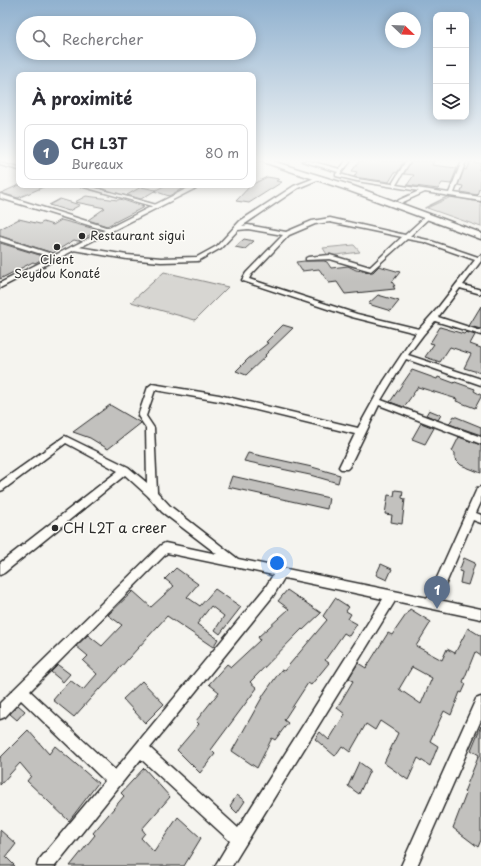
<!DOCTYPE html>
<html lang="fr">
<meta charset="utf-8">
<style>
body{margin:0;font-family:"Playpen Sans",sans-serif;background:#f2f2f3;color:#2b2b33}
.controls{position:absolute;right:12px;top:12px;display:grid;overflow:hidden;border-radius:8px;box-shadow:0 2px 10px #0003}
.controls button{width:36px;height:36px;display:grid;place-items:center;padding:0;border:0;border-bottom:1px solid #e1e1e2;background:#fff;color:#2b2b33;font:20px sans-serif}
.compass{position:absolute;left:385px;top:12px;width:36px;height:36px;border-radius:50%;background:#fff;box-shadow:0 2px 10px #0003;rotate:113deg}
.you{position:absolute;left:277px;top:563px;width:14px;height:14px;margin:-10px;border:3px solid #fff;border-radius:50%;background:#1a73e8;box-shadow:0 0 0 6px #1a73e833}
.badge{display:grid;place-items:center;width:26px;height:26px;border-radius:50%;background:#2b2b2b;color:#fff;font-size:13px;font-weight:700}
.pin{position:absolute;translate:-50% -33px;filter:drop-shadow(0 1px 2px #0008)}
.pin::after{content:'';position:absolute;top:21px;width:14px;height:12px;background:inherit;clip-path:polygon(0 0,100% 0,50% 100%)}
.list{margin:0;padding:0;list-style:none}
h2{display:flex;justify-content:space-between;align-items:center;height:52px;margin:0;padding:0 16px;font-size:17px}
h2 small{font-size:13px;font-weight:400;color:#7c7c81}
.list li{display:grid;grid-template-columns:26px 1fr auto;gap:12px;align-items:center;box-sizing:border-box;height:56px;margin:0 8px 8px;padding:0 8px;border:1px solid #e1e1e2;border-radius:8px}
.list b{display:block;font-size:15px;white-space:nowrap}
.list p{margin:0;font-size:13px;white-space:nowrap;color:#7c7c81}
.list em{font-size:13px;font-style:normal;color:#7c7c81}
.icon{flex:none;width:22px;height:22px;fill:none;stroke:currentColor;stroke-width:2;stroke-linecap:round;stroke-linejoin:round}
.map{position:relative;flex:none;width:481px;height:866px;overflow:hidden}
.search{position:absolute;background:#fff;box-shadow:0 2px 10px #0003;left:16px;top:16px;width:240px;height:44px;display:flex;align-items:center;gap:10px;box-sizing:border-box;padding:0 14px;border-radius:22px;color:#7c7c81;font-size:15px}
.panel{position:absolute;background:#fff;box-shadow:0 2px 10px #0003;left:16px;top:72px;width:240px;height:116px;border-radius:8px}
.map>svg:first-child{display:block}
.green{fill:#d7d6d2;stroke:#81807e}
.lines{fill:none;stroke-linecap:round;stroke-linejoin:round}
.stream{stroke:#797877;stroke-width:1.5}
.building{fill:#c2c1be;stroke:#2b2b2b;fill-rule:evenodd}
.minor-casing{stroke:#2b2b2b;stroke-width:3}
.tertiary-casing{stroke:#2b2b2b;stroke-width:3}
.trunk-casing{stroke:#2b2b2b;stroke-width:3}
.minor{fill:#fdfcf7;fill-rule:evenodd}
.tertiary{fill:#fdfcf7;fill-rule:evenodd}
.trunk{fill:#fdfcf7;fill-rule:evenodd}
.poi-dot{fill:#2b2b2b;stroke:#fdfcf7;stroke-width:1.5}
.labels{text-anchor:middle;stroke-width:3;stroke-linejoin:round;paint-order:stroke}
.far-poi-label{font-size:12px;fill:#2b2b2b;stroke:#fdfcf7;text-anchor:start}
.poi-label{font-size:14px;fill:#2b2b2b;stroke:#fdfcf7;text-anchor:start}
</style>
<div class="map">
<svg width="481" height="866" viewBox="0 0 481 866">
<rect width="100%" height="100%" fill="#f5f4ef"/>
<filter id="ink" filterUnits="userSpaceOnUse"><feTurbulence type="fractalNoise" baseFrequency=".025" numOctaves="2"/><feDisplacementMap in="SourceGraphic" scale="8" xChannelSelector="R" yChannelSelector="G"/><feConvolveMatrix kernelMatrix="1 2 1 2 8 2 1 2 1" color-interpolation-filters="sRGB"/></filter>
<g filter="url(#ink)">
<!-- green -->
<path class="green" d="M451,197L481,201V227L427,208Z
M354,245L360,252L328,256L323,248Z
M164,272L228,287L195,320L131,302Z"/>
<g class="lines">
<!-- stream -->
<path class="stream" d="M425,208L449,196L481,202"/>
</g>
<!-- building -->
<path class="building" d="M359,161H404L397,173L395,172L389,182L354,177L357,172L352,171Z
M411,161H434L432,165L457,168L451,184L442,183L438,189L407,185L414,175L404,174Z
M470,161L481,163L479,170H481V189H479L477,195L461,192L463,186L458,185L464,169L466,170Z
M267,177L279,179L276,181L282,182L249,203L236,201L251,185Z
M19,185H48L18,198L1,193Z
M166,185H182L185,187L169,196L154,191Z
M141,187L156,190L141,199L127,195Z
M86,196L118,200L120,199L144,207L107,226L88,220L105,208L75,202Z
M60,199L80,205L69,211L49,205Z
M19,219L40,224L43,222L53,225L61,220L99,230L78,241L74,240L53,253L0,236V229Z
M244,239L254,241L245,249L235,247Z
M0,243L46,257L35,263L33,262L0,279Z
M305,261H324L327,262L331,268L348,266L356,270L371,272H373L379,266L400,272L392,282L395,286H393L395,289L345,294L337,282L329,283L319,269L302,271L296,262Z
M378,295L399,301L391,311L368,304Z
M481,306V329L469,326Z
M283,325L293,328L265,355L266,356L246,375L236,371L248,359L268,343L266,342Z
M440,327L464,334L466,332L475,335L470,344L481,348V373L464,368L471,354L450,347L440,362L425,357L434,344L430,343Z
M412,370L437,379L438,377L454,383L455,382L475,389L474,391L481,395V397L475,408L456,401L457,399L418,387L404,407L390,402Z
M110,405L141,423L108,449L90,438L73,432Z
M429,410L441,415L438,420L426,415Z
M454,416L481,427V435L449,424Z
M421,423L434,428L425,444L412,439Z
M459,437L481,445V473L461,465L455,459V453L452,451Z
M248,453L312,467L340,475L338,483L310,475L244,461Z
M232,476L329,498L327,509L228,487Z
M395,490L403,491L402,498L405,499L402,524L391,522L392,515L385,514L388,495L394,496Z
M464,558L475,563L468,585L460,583L462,572L459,571Z
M381,564L392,569L387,580L376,575Z
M176,568L198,584L187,597L200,606L215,589L241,607L220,634L215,630L224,616L211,606L197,624L218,639L213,647L167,616L100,690L99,689L74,717L53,700L70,680L83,690L97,674L83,661L88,656L76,646L88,635L102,646L122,625L108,615L133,591L151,607L174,586L165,579Z
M287,590L321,613L303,630L302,629L250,682L257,688L211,750L215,754L200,773L177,750L199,724L196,721L219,692L209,684L227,664L231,667L260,640L258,637L289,609L278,601Z
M335,598L349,607L346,611L351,614L348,619L357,624L349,636L344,633L325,660L329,663L311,685L308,683L284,720L288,723L275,740L272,738L257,768L232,751L264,694L281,670L284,671L327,620L323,616Z
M410,609L431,622L416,646L442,660L447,649L455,653L468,628L481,636V656L475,652L463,682L466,684L462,693L460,692L451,715L444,711L430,741L438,746L430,766L418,758L408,780L384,763L398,733L380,721L375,730L366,724L350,752L342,746L335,756L315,739L320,732L329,740L345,714L337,708L353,681L349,678L358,663L366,668L388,633L392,635ZM412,667L432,678L421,704L399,689Z
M58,665L70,674L63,682L51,672Z
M142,681L164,704L145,723L123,699Z
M18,705L25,711L17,720L10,714Z
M481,726V840L478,847L453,828L466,794L464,792L479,755L471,750Z
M28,730L49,754L55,746L98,783L69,821L27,781L31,776L20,763L0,785V758Z
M359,762L370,770L359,794L348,786Z
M144,768L170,797L142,829L145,833L141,838L154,852L178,817L201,838L184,866H70L95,835L93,833L124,796L121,793Z
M237,795L245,801L237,813L230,806Z
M0,830L16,844L6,857L15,866H0Z"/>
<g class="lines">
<defs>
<path id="minor" d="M302,161H310L340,169L346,161H351L340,174L357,179L392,184L406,161H410L396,185L449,193L462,161H466L454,193L481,197V201L425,192L401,203L398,201L399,200L419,191L357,181L336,176V174L338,172Z
M0,163L19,168V170L0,165Z
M320,176L322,177V178L298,188L242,226L248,225L286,232L312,221L330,218L405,235L428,214L431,216L430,217L410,236L428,240L478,257L481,255V261L463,285L481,290V294L460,288L438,317L481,331V335L435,321L423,335L408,355L481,379V385L406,359L381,400L481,437V444L379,405L349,467L347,469H341L339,467L355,434L219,401L155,390L146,416L154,428L157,492L170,506L238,559L428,598L476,491L477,488L481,487V502L476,513L481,515V523L473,520L439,600L481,609V619L395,601L232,866H215L230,841L141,759L55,866H37L39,860L105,781L21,700L5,717L0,719V703L161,545L165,543L217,554L162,512L148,496L125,475L4,573L0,575V563L118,471L66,443L3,490L0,491V482L65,436L128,467L147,483L146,428L138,416L148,387L152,384L219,395L358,428L384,381L416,333L352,317L243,281L242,280L246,273L283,235L248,229L238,230L221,248L198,261L161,262L127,259L73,250L70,248L73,246L127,255L161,258L197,257L217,246L240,221L294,186ZM330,222L402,237L370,267L330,255L308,257L306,258V260L330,259L371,271L407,239L424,242L475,260L437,309L419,329L357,314L249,279L251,275L289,235L315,224ZM167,553L273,575L265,588L115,770L30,691ZM284,578L383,599L238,828L150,748L273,596Z
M77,185H85L160,206L155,207Z
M183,185H192L197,187L194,189Z
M0,194L112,229L113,230L108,231L0,198Z
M0,237L58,256L59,257L54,258L0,241Z
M481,697V720L417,866H401L476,699Z"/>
<path id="tertiary" d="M194,185H202L0,288V283Z"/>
<path id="trunk" d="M260,161H272L353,186L481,233V239L347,190Z"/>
</defs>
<!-- minor casing -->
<use href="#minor" class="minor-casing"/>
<!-- tertiary casing -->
<use href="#tertiary" class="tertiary-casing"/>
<!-- trunk casing -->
<use href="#trunk" class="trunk-casing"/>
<!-- minor -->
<use href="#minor" class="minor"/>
<!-- tertiary -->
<use href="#tertiary" class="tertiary"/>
<!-- trunk -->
<use href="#trunk" class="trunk"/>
</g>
</g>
<!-- sky -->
<linearGradient id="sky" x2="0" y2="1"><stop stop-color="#90b1cf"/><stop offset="0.57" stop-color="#fafaf8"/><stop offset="1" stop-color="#fafaf8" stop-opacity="0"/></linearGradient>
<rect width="481" height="282" fill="url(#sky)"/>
<!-- markers -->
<g class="poi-dot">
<circle cx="82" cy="236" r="4"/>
<circle cx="57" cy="247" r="4"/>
<circle cx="55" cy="528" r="4"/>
</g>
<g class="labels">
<!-- far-poi labels -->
<g class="far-poi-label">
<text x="90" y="240">Restaurant sigui</text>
<text x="57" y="264" text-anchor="middle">Client<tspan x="57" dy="14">Seydou Konaté</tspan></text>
</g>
<!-- poi labels -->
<g class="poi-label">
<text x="63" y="533">CH L2T a creer</text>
</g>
</g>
</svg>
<div class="controls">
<button>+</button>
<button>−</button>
<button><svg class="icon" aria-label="layers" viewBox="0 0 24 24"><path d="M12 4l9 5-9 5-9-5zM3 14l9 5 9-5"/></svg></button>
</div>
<svg class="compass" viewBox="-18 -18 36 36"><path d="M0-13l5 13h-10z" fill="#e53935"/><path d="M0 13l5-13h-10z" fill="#7c7c81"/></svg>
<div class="you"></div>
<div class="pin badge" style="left:437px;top:609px;background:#5c6f8a">1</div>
<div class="search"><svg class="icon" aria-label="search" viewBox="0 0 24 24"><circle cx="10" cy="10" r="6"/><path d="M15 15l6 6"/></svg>Rechercher</div>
<section class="panel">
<h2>À proximité<small></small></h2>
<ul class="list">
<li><span class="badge" style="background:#5c6f8a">1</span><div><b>CH L3T</b><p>Bureaux</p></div><em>80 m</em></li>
</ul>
</section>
</div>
